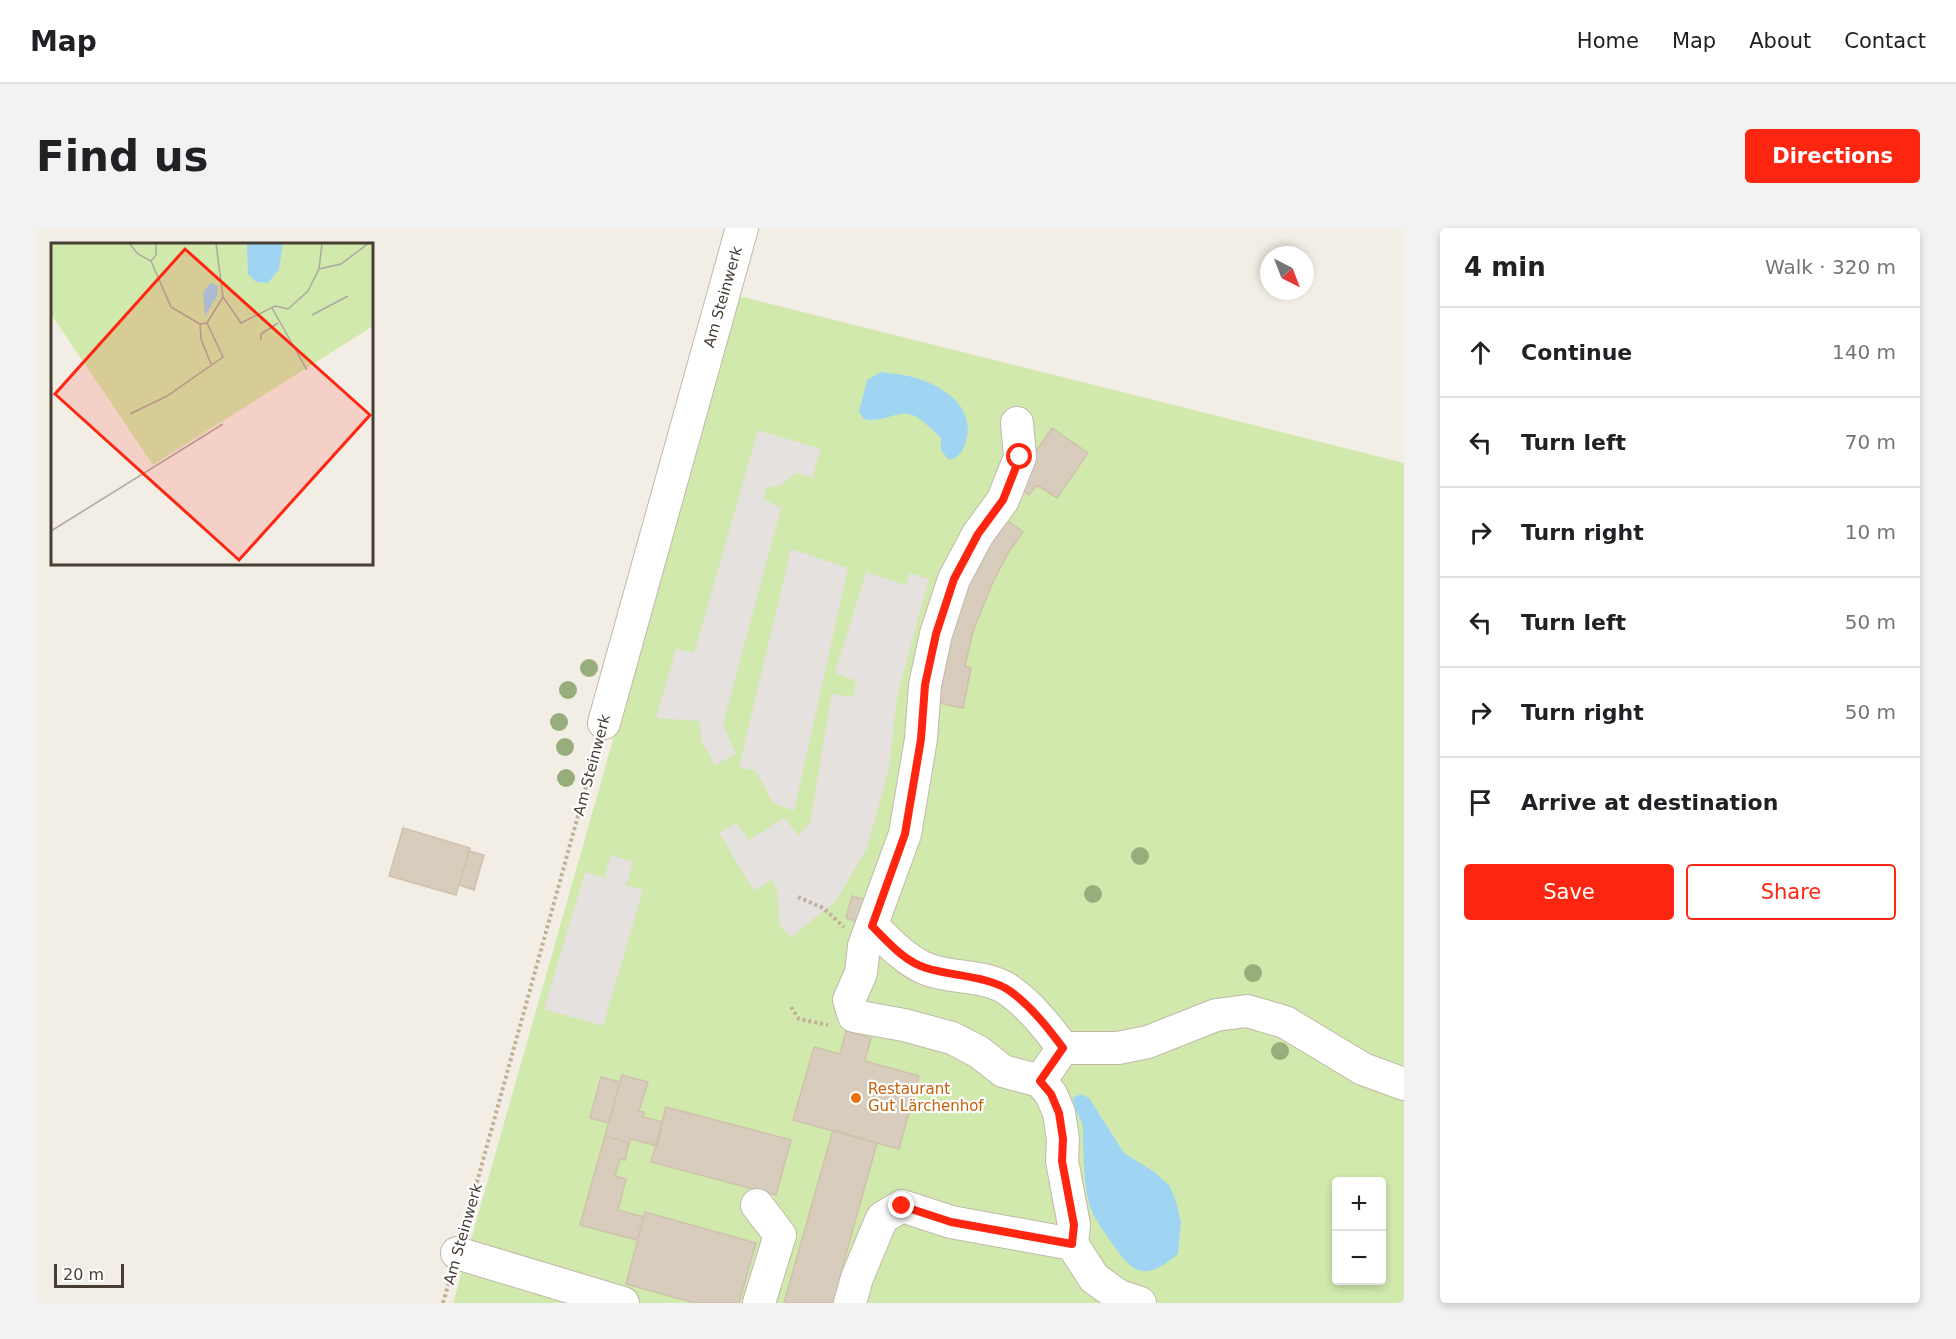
<!DOCTYPE html>
<meta charset="utf-8">
<style>
body{margin:0;font-family:"DejaVu Sans",sans-serif;background:#f2f2f2;color:#202124}
.controls{position:absolute;right:18px;bottom:18px;display:grid;overflow:hidden;border-radius:6px;box-shadow:0 3px 9px #0003}
.controls button{width:54px;height:54px;display:grid;place-items:center;padding:0;border:0;border-bottom:2px solid #e0e0e0;background:#fff;color:#202124;font:30px sans-serif}
.compass{position:absolute;left:1224px;top:18px;width:54px;height:54px;border-radius:50%;background:#fff;box-shadow:0 3px 9px #0003;rotate:138deg}
.scale{position:absolute;left:18px;bottom:15px;width:70px;box-sizing:border-box;padding-left:6px;border:3px solid #463e35;border-top:0;font-size:16px;line-height:21px;white-space:nowrap;color:#463e35;-webkit-text-stroke:4px #fff;paint-order:stroke}
.stop{position:absolute;width:18px;height:18px;margin:-14px;border:4px solid #ff2611;border-radius:50%;background:#fff}
.stop.end{background:#ff2611;border-color:#fff;box-shadow:0 2px 6px #0008}
.list{margin:0;padding:0;list-style:none}
h2{display:flex;justify-content:space-between;align-items:center;height:78px;margin:0;padding:0 24px;font-size:26px}
h2 small{font-size:20px;font-weight:400;color:#757577}
.list li{display:grid;grid-template-columns:39px 1fr auto;gap:18px;align-items:center;box-sizing:border-box;height:90px;padding:0 24px;border-top:2px solid #e0e0e0}
.list b{display:block;font-size:22px;white-space:nowrap}
.list em{font-size:20px;font-style:normal;color:#757577}
.actions{display:flex;gap:12px;padding:18px 24px}
.actions a{flex:1;padding:14px 0;border:2px solid #ff2611;border-radius:6px;text-align:center;font-size:21px;color:#ff2611}
.actions .main{background:#ff2611;color:#fff}
.icon{flex:none;width:33px;height:33px;fill:none;stroke:currentColor;stroke-width:2;stroke-linecap:round;stroke-linejoin:round}
.map{position:relative;flex:none;width:1368px;height:1075px;overflow:hidden;border-radius:6px}
header{display:flex;align-items:center;gap:36px;box-sizing:border-box;height:84px;padding:0 30px;background:#fff;border-bottom:2px solid #e0e0e0}
header strong{font-size:28px}
nav{display:flex;gap:33px;margin-inline-start:auto;font-size:21px}
.intro{display:flex;align-items:center;justify-content:space-between;box-sizing:border-box;height:144px;padding:0 36px}
h1{margin:0;font-size:42px}
.button{padding:15px 27px;border-radius:6px;background:#ff2611;color:#fff;font-size:21px;font-weight:700}
main{display:flex;gap:36px;padding:0 36px}
aside{flex:1;background:#fff;border-radius:6px;box-shadow:0 3px 9px #0003}
.map>svg:first-child{display:block}
.green{fill:#d1e9ac;fill-rule:evenodd}
.parking{fill:#e4e1de}
.water{fill:#9fd5f2}
.building{fill:#d8ccbd;stroke:#d0c1ad;stroke-width:1.5}
.lines{fill:none;stroke-linecap:round;stroke-linejoin:round}
.minor-casing{stroke:#c2b8ab;stroke-width:34}
.path{stroke:#c1b098;stroke-width:4;stroke-dasharray:3 3;stroke-linecap:butt}
.minor{stroke:#fff;stroke-width:32}
.tree{fill:#97ae7c}
.route{stroke:#ff2611;stroke-width:8}
.food-dot{fill:#e8710a;stroke:#fff;stroke-width:2}
.labels{text-anchor:middle;stroke-width:4.5;stroke-linejoin:round;paint-order:stroke}
.street-label{font-size:15px;fill:#463e35;stroke:#fff}
.food-label{font-size:15px;fill:#c56008;stroke:#fff;text-anchor:start}
.inset-road{fill:none;stroke:#aea89f;stroke-width:1.5}
.view{fill:#ff2611;fill-opacity:0.15;stroke:#ff2611;stroke-width:3}
.inset-edge{fill:none;stroke:#463e35;stroke-width:3}
</style>
<header>
<strong>Map</strong>
<nav><a>Home</a><a>Map</a><a>About</a><a>Contact</a></nav>
</header>
<div class="intro"><h1>Find us</h1><a class="button">Directions</a></div>
<main>
<div class="map">
<svg width="1368" height="1075" viewBox="0 0 1368 1075">
<rect width="100%" height="100%" fill="#f3eee5"/>
<!-- green -->
<path class="green" d="M703,68L1368,235V1075H417ZM1300,954H1346V1052H1300Z"/>
<!-- parking -->
<path class="parking" d="M722,202L785,221L776,250L760,245L744,258L730,259L728,271L745,280L687,496L700,526L679,537L665,512L664,493L620,490L640,421L658,425Z
M755,321L812,340L758,583L737,575L720,543L703,539Z
M830,344L870,357L874,345L893,351L861,469L853,541L831,620L800,673L755,709L743,697L741,661L736,652L718,663L683,605L700,595L713,612L748,590L763,608L774,594L796,466L817,469L820,453L799,445Z
M575,627L597,634L590,657L607,662L567,798L508,781L549,644L568,650Z"/>
<!-- water -->
<path class="water" d="M845,144C858,146 874,147 886,152C913,162 939,182 930,213C927,223 923,230 913,232L905,222V210C897,203 888,193 879,188C862,180 847,196 828,191L823,184L831,152Z
M1045,866L1053,870L1088,925L1118,944L1133,957L1140,973L1145,995L1142,1026C1106,1056 1096,1044 1073,1011C1066,1000 1056,988 1053,975C1048,955 1048,934 1047,914C1047,909 1048,901 1046,896C1043,886 1037,881 1037,870Z"/>
<!-- building -->
<path class="building" d="M1016,200L1052,225L1021,270L1001,257L993,267L977,256Z
M969,291L987,304L972,325L957,354L937,403L929,438L935,440L927,480L899,474L924,374L956,310Z
M367,600L434,620L420,667L353,648Z
M433,623L448,627L438,662L423,657Z
M816,668L838,674L831,697L810,690Z
M810,803L835,810L829,833L883,848L863,921L757,892L778,819L804,826Z
M586,847L612,854L603,883L608,884L607,889L627,894L621,918L595,911L593,915L569,908Z
M565,849L584,854L573,895L554,890Z
M630,879L755,912L740,967L615,934Z
M797,902L841,915L803,1051L813,1054L807,1075H748Z
M569,908L593,915L589,932L584,931L579,948L590,951L582,982L608,989L601,1012L544,997Z
M609,984L720,1015L703,1075H659L590,1056Z"/>
<g class="lines">
<defs>
<path id="minor" d="M981,195L984,229L967,272L942,306L918,351L900,406L889,457L885,511L869,606L828,718L825,745L813,772L818,788L868,797L916,810L943,824L967,843L1004,853L1027,820
M568,495L706,0
M836,698C852,713 866,729 886,739C913,752 949,745 974,763C995,778 1012,800 1027,820H1082L1112,814L1180,787L1211,783L1249,794L1327,841L1368,856
M1004,853L1015,866L1023,885L1027,911L1026,933L1038,997L1036,1016
M721,977L744,1007L723,1075
M421,1025L587,1075
M814,1075L821,1050L846,990L866,978L915,994L1036,1016L1058,1050L1083,1068L1104,1075"/>
</defs>
<!-- minor casing -->
<use href="#minor" class="minor-casing"/>
<!-- path -->
<path class="path" d="M762,669L787,680L808,699
M755,779L763,791L792,797
M428,1001L561,519
M407,1075L414,1051"/>
<!-- minor -->
<use href="#minor" class="minor"/>
</g>
<!-- trees -->
<g class="tree">
<circle cx="553" cy="440" r="9"/>
<circle cx="532" cy="462" r="9"/>
<circle cx="523" cy="494" r="9"/>
<circle cx="529" cy="519" r="9"/>
<circle cx="530" cy="550" r="9"/>
<circle cx="1104" cy="628" r="9"/>
<circle cx="1057" cy="666" r="9"/>
<circle cx="1217" cy="745" r="9"/>
<circle cx="1244" cy="823" r="9"/>
</g>
<g class="lines">
<!-- route -->
<path class="route" d="M866,978L915,994L1036,1016L1038,997L1026,933L1027,911L1023,885L1015,866L1004,853L1027,820C1012,800 995,778 974,763C953,748 915,748 890,740C868,733 852,714 836,698L869,606L885,511L889,457L900,406L918,351L942,306L967,272L984,229"/>
</g>
<!-- markers -->
<circle class="food-dot" cx="820" cy="870" r="6"/>
<g class="labels">
<!-- street labels -->
<g class="street-label">
<text transform="translate(687 69) rotate(-74)" y="5">Am Steinwerk</text>
<text transform="translate(556 537) rotate(-75)" y="5">Am Steinwerk</text>
<text transform="translate(427 1006) rotate(-74)" y="5">Am Steinwerk</text>
</g>
<!-- food labels -->
<g class="food-label">
<text x="832" y="866">Restaurant<tspan x="832" dy="17">Gut Lärchenhof</tspan></text>
</g>
</g>
<!-- overview -->
<g transform="translate(15 15)">
<rect width="322" height="322" fill="#f3eee5"/>
<path d="M4,0H322V83L102,222L0,71V3Z" fill="#d1e9ac"/>
<path d="M196,0H232L228,26L217,40L205,39L197,31ZM159,40L167,43L166,53L154,73L152,50Z" fill="#9fd5f2"/>
<path class="inset-road" d="M78,0L87,11L100,18L120,64L149,81L150,96L160,121M165,0L172,54L190,80L224,63L237,66L257,48L268,26M271,0L268,26L290,21L318,0M100,18L105,12V0M221,65L256,127M261,72L297,53M156,80L172,54M210,97V91L227,80M79,171L116,153L172,114L156,80L149,81M0,288L172,181"/>
<path class="view" d="M134,6L319,172L188,317L4,151Z"/>
<rect width="322" height="322" class="inset-edge"/>
</g>
</svg>
<div class="controls">
<button>+</button>
<button>−</button>
</div>
<svg class="compass" viewBox="-18 -18 36 36"><path d="M0-13l5 13h-10z" fill="#e53935"/><path d="M0 13l5-13h-10z" fill="#757577"/></svg>
<div class="scale">20 m</div>
<div class="stop" style="left:984px;top:229px"></div>
<div class="stop end" style="left:866px;top:978px"></div>
</div>
<aside>
<h2>4 min<small>Walk · 320 m</small></h2>
<ul class="list">
<li><svg class="icon" aria-label="ahead" viewBox="0 0 24 24"><path d="M12 20V5M6 11l6-6 6 6"/></svg><div><b>Continue</b></div><em>140 m</em></li>
<li><svg class="icon" aria-label="left" viewBox="0 0 24 24"><path d="M17 20v-9H6M10 6l-5 5 5 5"/></svg><div><b>Turn left</b></div><em>70 m</em></li>
<li><svg class="icon" aria-label="right" viewBox="0 0 24 24"><path d="M7 20v-9h11M14 6l5 5-5 5"/></svg><div><b>Turn right</b></div><em>10 m</em></li>
<li><svg class="icon" aria-label="left" viewBox="0 0 24 24"><path d="M17 20v-9H6M10 6l-5 5 5 5"/></svg><div><b>Turn left</b></div><em>50 m</em></li>
<li><svg class="icon" aria-label="right" viewBox="0 0 24 24"><path d="M7 20v-9h11M14 6l5 5-5 5"/></svg><div><b>Turn right</b></div><em>50 m</em></li>
<li><svg class="icon" aria-label="arrive" viewBox="0 0 24 24"><path d="M6 21V4h12l-3 4 3 4H6"/></svg><div><b>Arrive at destination</b></div></li>
</ul>
<div class="actions"><a class="main">Save</a><a>Share</a></div>
</aside>
</main>
